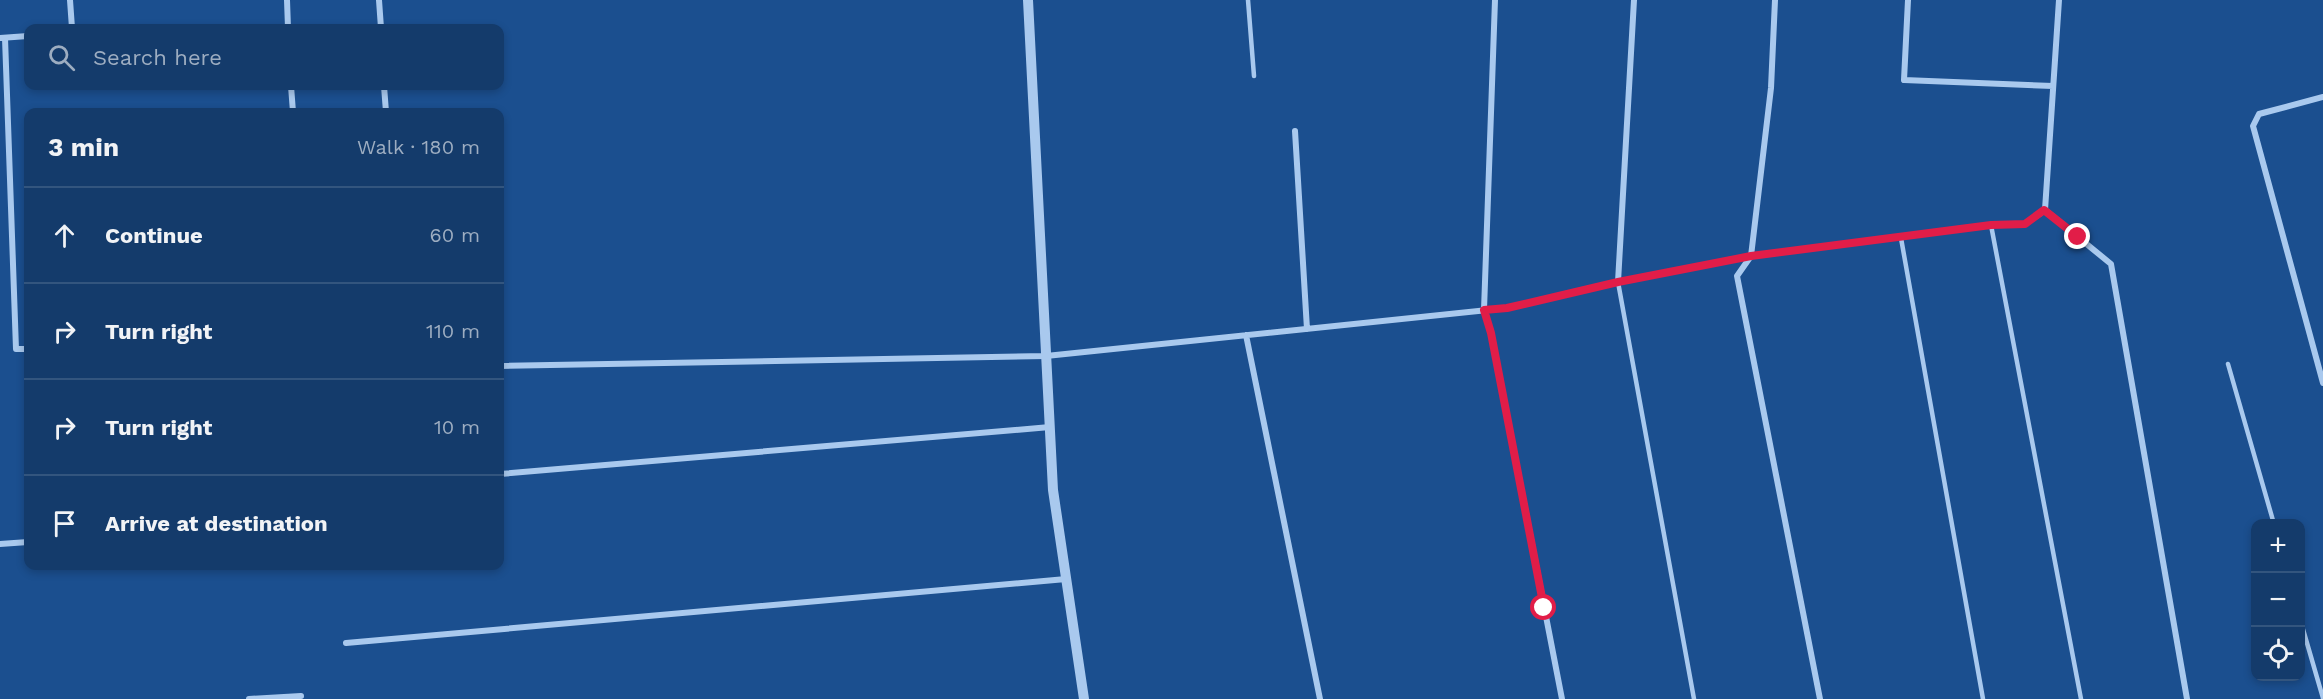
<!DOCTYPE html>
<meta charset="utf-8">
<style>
body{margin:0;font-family:"Work Sans",sans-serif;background:#214673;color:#f1f3f6}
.controls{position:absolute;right:18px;bottom:18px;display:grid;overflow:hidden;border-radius:12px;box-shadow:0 3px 9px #0003}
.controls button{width:54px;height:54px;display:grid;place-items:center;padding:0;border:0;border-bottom:2px solid #33557e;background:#143b6b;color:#f1f3f6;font:30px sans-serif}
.stop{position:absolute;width:18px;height:18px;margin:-14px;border:4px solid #e11d48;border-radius:50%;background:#fff}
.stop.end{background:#e11d48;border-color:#fff;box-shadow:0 2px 6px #0008}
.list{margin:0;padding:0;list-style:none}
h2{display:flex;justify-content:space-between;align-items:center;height:78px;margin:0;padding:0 24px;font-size:26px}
h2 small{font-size:20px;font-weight:400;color:#9dadc1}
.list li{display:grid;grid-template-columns:39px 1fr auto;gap:18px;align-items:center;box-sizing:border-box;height:96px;padding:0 24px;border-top:2px solid #33557e}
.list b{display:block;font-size:22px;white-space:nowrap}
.list em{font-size:20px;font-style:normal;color:#9dadc1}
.icon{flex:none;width:33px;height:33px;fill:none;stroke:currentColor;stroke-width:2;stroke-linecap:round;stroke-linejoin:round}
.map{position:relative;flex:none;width:2323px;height:699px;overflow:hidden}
.search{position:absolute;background:#143b6b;box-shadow:0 3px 9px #0003;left:24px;top:24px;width:480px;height:66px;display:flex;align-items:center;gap:15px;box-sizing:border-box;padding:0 21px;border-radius:12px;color:#9dadc1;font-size:22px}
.panel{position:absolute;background:#143b6b;box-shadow:0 3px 9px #0003;left:24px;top:108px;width:480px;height:462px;border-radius:12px}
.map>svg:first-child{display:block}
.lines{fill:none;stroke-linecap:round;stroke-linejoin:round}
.service{stroke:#a9c9ee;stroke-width:4.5}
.minor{stroke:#a9c9ee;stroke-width:6}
.tertiary{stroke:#a9c9ee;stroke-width:10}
.route{stroke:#e11d48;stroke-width:8}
</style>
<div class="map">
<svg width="2323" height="699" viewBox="0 0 2323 699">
<rect width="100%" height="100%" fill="#1b4f8f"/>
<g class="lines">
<!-- service -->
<path class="service" d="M1248,0L1254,76
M1991,225L2081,699
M1901,238L1983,699
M1618,282L1694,699
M2228,364L2274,524
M2300,619L2323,698"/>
<!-- minor -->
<path class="minor" d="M70,0L72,28
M287,0L288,28
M379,0L381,28
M1495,0L1484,310L1491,333L1562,699
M1908,0L1904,80L2053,86
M0,38L28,36
M5,38L16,349H28
M291,86L293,112
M384,86L386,112
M2323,97L2259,114L2253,126L2323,383
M1295,131L1307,329
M2045,210L2111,264L2187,699
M1618,282L1634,0
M1246,335L1320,699
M500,366L1046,356L1507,308L1618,282L1751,256L1771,88L1775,0
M500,474L1050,427
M0,544L28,542
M346,643L1066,579
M249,699L301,696
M1820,699L1737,276L1751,256L1991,225L2025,224L2045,210L2059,0"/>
<!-- tertiary -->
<path class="tertiary" d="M1028,0L1053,490L1084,699"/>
</g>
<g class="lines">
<!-- route -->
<path class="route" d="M1544,608L1491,333L1484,310L1507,308L1618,282L1751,256L1991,225L2025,224L2044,210L2078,237"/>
</g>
</svg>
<div class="controls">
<button>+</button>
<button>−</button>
<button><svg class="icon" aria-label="locate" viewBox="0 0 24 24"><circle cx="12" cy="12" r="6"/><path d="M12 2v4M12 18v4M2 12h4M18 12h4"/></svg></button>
</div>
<div class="stop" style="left:1544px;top:608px"></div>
<div class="stop end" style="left:2078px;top:237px"></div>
<div class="search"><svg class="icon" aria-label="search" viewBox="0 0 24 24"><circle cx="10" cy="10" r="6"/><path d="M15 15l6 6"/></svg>Search here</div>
<section class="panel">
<h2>3 min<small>Walk · 180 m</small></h2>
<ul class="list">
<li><svg class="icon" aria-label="ahead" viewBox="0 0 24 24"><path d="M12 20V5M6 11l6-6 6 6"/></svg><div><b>Continue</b></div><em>60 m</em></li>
<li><svg class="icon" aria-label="right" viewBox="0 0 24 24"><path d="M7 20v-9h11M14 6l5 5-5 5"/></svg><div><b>Turn right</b></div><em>110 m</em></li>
<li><svg class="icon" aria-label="right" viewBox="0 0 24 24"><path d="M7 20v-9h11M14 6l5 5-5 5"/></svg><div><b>Turn right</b></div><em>10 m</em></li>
<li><svg class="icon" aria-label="arrive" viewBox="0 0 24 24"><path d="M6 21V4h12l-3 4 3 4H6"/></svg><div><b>Arrive at destination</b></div></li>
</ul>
</section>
</div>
